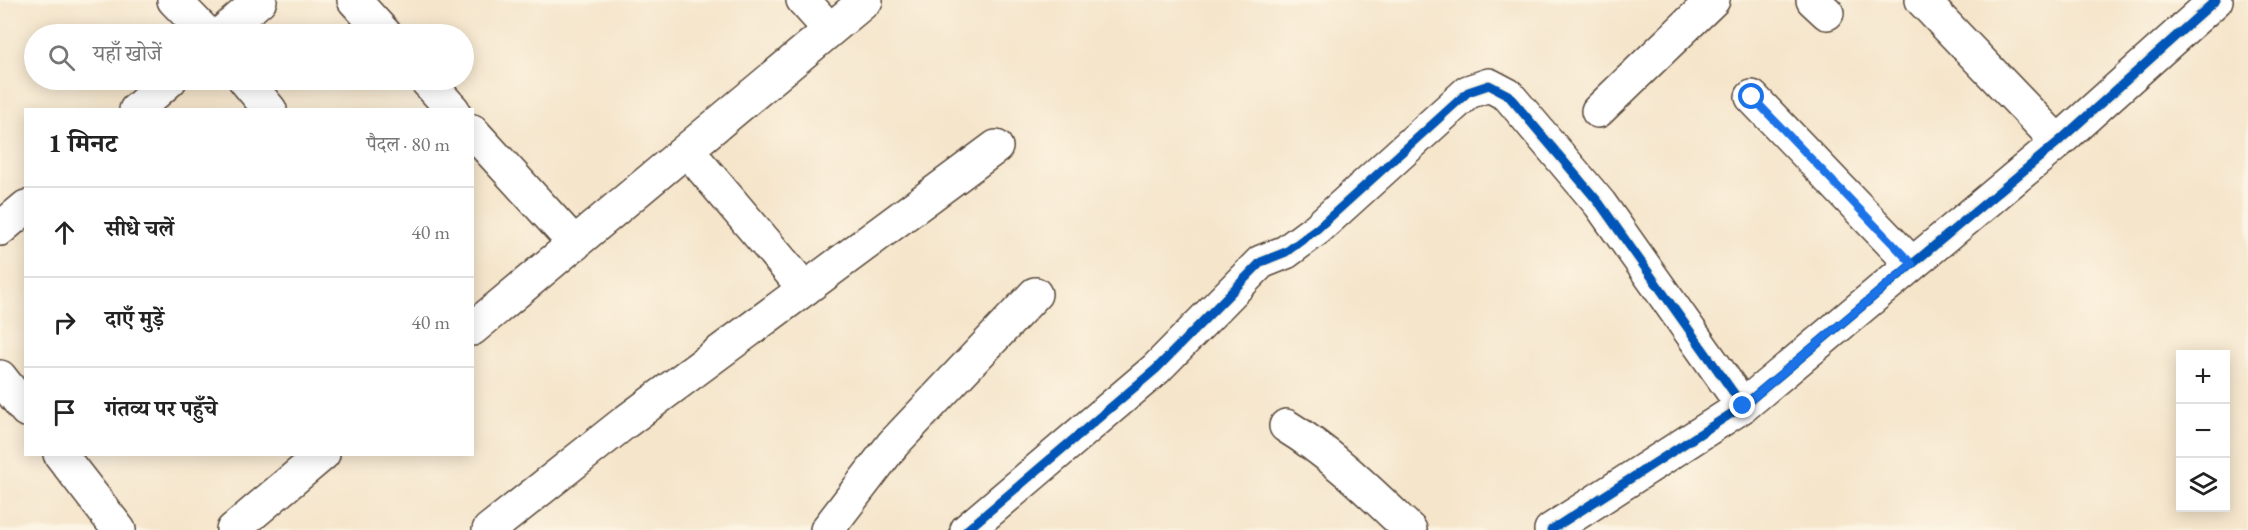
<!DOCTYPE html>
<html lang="hi">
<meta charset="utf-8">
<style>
body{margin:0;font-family:"EB Garamond","Noto Serif Devanagari",serif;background:#f2f2f2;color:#222}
.controls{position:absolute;right:18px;bottom:18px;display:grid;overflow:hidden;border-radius:0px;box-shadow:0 3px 15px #0003}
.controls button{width:54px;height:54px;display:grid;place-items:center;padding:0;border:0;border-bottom:2px solid #e0e0e0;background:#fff;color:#222;font:30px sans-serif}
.stop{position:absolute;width:18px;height:18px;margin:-14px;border:4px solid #1a73e8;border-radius:50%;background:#fff}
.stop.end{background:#1a73e8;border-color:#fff;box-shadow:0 2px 6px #0008}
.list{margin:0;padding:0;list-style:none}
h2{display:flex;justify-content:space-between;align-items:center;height:78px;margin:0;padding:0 24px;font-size:26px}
h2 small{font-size:20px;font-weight:400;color:#767676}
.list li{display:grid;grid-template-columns:39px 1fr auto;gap:18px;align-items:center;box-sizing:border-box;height:90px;padding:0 24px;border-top:2px solid #e0e0e0}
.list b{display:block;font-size:22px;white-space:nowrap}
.list em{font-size:20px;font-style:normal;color:#767676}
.icon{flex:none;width:33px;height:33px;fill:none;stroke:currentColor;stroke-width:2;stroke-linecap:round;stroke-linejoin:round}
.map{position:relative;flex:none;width:2248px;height:530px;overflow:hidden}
.search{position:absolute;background:#fff;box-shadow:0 3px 15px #0003;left:24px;top:24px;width:450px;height:66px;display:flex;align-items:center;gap:15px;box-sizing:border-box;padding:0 21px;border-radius:33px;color:#767676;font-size:22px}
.panel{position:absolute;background:#fff;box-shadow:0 3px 15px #0003;left:24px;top:108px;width:450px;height:348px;border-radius:0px}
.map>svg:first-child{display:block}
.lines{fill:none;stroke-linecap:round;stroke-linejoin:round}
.street-casing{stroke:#574638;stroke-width:36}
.highway-casing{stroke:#574638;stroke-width:36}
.street{stroke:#fff;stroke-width:33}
.highway{stroke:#fff;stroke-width:33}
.cycleway-casing{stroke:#fcf5e5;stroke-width:13}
.cycleway{stroke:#0057b8;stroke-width:9}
.route{stroke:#1a73e8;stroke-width:8}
</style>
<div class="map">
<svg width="2248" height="530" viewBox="0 0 2248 530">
<rect width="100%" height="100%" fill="#fcf5e5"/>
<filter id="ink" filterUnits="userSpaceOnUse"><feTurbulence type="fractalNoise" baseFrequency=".0167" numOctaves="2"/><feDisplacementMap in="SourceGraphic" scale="12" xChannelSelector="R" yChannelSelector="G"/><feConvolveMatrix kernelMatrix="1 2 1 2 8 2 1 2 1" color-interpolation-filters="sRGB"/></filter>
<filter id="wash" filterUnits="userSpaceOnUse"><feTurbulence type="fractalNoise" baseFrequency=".008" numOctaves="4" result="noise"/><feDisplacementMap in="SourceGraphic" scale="24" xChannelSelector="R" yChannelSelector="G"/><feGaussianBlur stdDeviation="1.35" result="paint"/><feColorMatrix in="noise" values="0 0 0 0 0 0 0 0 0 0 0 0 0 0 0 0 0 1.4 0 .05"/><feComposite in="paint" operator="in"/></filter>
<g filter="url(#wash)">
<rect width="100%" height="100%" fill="#f5e5cb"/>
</g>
<g filter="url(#ink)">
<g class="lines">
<defs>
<path id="street" d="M174,0L207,34
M354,0L385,34
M803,0L830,30
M1813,0L1827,13
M1922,0L2058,142
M221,34L260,0
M245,80L270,110
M426,80L453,110
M1752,97L1912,264
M136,110L170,80
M1598,111L1713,0
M472,131L575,244
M687,150L805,289
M0,229L26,207
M472,329L866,0
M1286,426C1332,454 1371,493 1410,530
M233,530L323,454
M489,530L624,423L996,147
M827,530L893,444L1035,294
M967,530L1156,369L1261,262L1286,252L1317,229L1468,92L1489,85L1508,95L1600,204L1743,406
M1551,530L1743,406L2058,142L2216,0"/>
<path id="highway" d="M0,377L26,410
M60,454L119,530"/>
</defs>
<!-- street casing -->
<use href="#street" class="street-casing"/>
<!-- highway casing -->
<use href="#highway" class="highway-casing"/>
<!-- street -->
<use href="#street" class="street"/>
<!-- highway -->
<use href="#highway" class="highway"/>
<defs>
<path id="cycleway" d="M967,530L1156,369L1261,262L1286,252L1317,229L1468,92L1489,85L1508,95L1600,204L1743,406
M1551,530L1743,406L2058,142L2216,0"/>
</defs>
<!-- cycleway casing -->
<use href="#cycleway" class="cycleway-casing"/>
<!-- cycleway -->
<use href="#cycleway" class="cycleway"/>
</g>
</g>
<g class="lines" filter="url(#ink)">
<!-- route -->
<path class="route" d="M1743,406L1912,264L1752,97"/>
</g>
</svg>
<div class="controls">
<button>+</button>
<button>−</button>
<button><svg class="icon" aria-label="layers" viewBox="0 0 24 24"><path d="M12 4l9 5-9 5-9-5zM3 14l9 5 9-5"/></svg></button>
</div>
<div class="stop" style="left:1752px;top:97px"></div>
<div class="stop end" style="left:1743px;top:406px"></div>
<div class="search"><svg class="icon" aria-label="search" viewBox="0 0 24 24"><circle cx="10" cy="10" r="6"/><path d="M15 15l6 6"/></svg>यहाँ खोजें</div>
<section class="panel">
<h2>1 मिनट<small>पैदल · 80 m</small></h2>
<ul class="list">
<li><svg class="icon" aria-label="ahead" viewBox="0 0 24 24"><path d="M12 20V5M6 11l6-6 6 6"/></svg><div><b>सीधे चलें</b></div><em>40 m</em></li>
<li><svg class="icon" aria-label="right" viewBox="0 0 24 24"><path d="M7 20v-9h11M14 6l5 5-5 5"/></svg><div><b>दाएँ मुड़ें</b></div><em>40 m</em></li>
<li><svg class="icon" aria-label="arrive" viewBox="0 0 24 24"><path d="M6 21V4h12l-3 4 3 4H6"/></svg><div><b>गंतव्य पर पहुँचे</b></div></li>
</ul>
</section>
</div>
